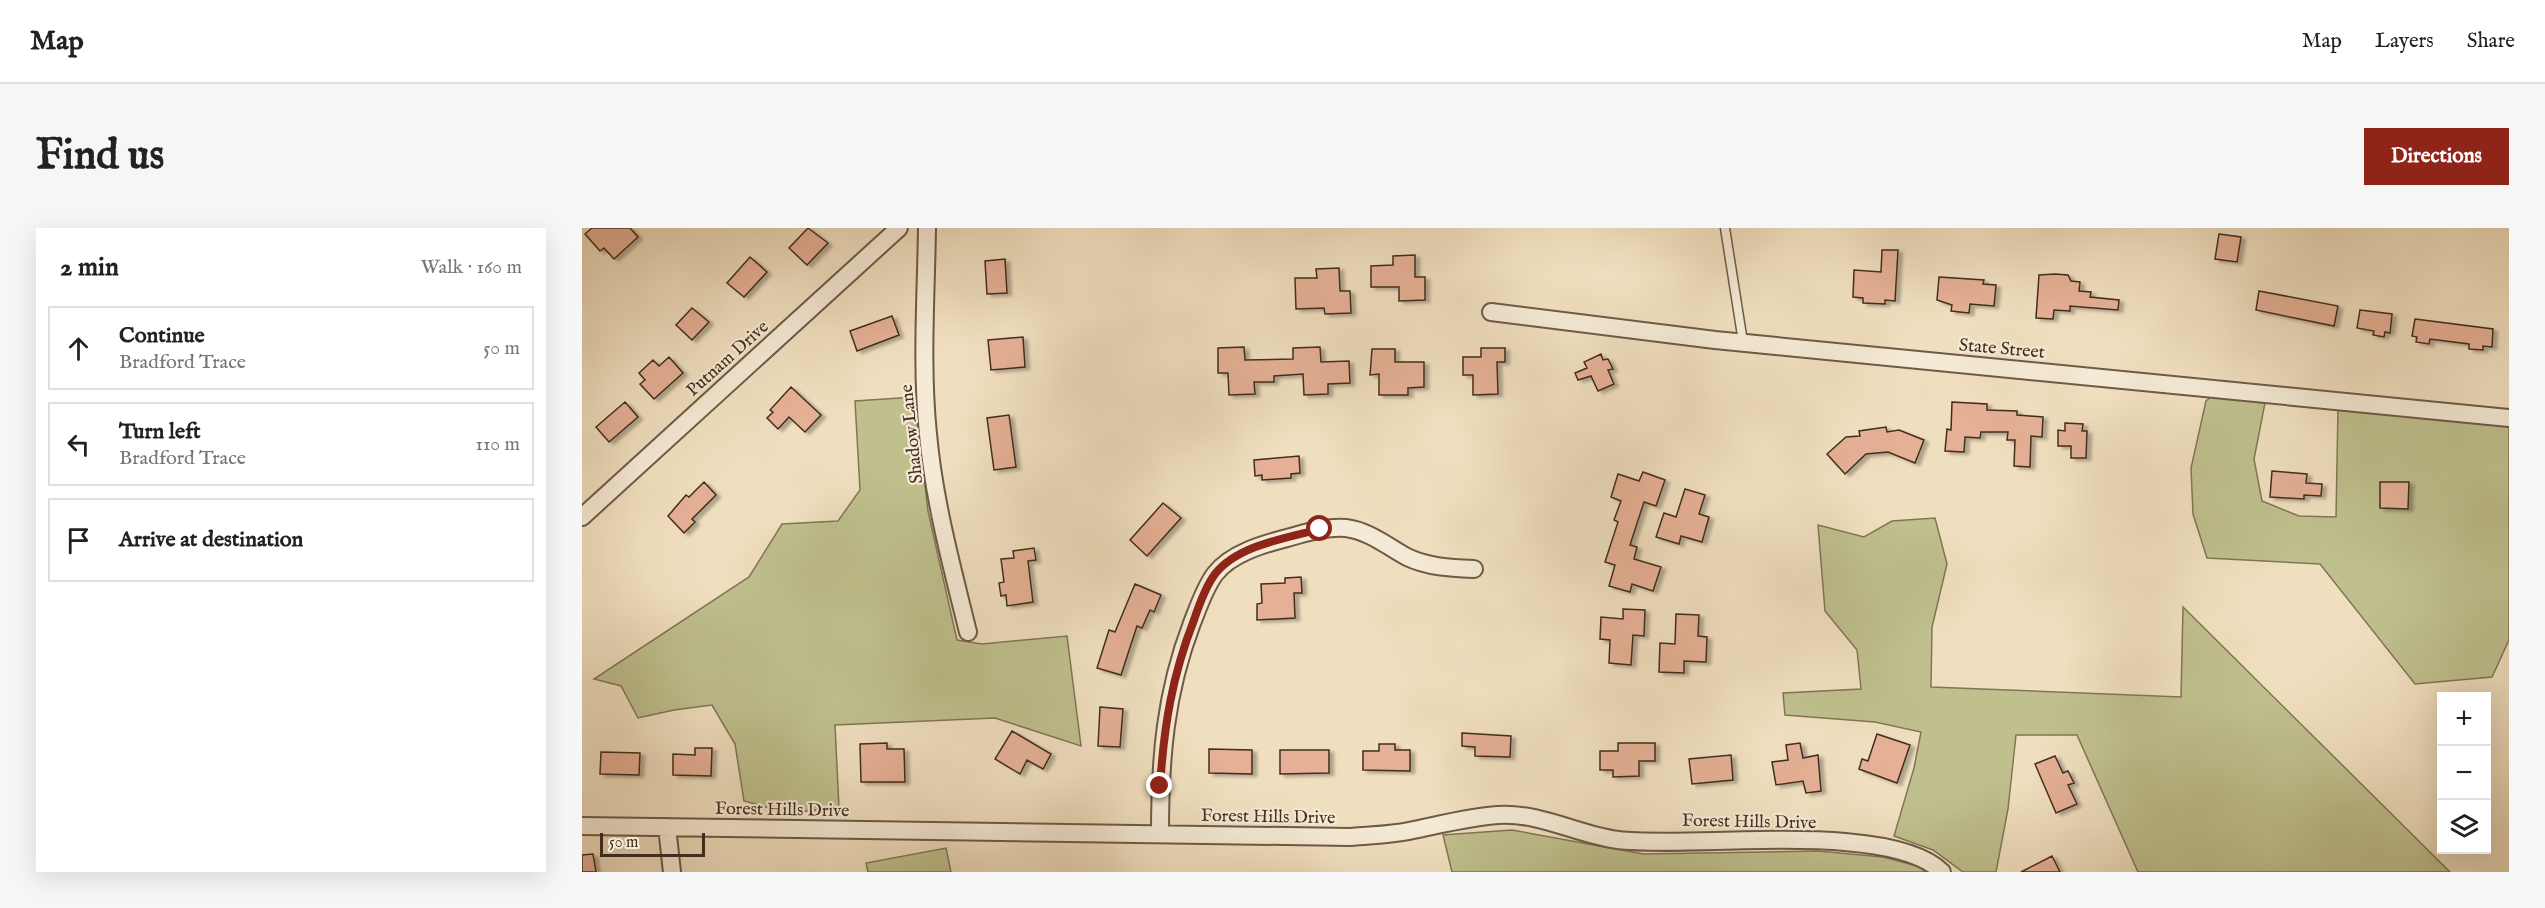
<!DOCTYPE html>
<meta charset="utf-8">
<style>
body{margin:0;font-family:"IM FELL English",serif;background:#f6f6f6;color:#222}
.controls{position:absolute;right:18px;bottom:18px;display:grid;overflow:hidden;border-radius:0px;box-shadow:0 6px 24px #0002}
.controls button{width:54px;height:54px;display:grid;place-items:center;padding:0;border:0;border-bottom:2px solid #e0e0e0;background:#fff;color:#222;font:30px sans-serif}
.scale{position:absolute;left:18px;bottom:15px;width:105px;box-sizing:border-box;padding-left:6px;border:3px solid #422d1e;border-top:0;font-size:16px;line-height:21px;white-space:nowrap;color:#422d1e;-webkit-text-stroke:4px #f5ead5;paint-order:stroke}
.stop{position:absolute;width:18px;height:18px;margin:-14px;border:4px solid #8f2418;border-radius:50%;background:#fff}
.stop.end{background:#8f2418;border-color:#fff;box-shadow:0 2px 6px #0008}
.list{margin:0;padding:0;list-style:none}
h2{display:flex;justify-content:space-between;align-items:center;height:78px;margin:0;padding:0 24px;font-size:26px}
h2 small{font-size:20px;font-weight:400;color:#767676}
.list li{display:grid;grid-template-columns:39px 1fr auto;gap:18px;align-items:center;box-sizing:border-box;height:84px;margin:0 12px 12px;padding:0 12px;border:2px solid #e0e0e0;border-radius:0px}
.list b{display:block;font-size:22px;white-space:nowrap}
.list p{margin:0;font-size:20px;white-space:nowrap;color:#767676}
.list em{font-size:20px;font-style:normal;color:#767676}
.icon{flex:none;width:33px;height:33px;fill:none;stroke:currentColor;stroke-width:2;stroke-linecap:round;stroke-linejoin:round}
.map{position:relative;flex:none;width:1927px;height:644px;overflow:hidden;border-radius:0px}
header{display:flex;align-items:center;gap:36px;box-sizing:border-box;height:84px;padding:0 30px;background:#fff;border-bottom:2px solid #e0e0e0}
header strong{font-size:28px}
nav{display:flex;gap:33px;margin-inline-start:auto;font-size:21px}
.intro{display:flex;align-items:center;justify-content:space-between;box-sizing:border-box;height:144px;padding:0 36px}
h1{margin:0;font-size:42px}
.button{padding:15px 27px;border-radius:0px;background:#8f2418;color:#fff;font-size:21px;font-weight:700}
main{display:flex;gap:36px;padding:0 36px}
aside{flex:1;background:#fff;border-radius:0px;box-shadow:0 6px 24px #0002}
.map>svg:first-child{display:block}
.green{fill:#bfc08e;stroke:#807656;stroke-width:1.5}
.building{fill:#e5b095;stroke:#422d1e;stroke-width:1.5;filter:url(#shadow)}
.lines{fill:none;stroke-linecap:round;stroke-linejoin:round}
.lane-casing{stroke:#6e5a46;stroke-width:11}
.street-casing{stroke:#6e5a46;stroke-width:20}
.lane{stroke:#f5ead5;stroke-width:8}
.street{stroke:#f5ead5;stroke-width:16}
.route{stroke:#8f2418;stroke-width:8}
.labels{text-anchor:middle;stroke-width:4.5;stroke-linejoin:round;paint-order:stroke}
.street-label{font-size:18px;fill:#422d1e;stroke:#f5ead5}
</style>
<header>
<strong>Map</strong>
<nav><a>Map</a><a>Layers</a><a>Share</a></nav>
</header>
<div class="intro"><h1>Find us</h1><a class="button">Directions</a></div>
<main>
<aside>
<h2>2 min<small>Walk · 160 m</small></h2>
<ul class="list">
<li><svg class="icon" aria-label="ahead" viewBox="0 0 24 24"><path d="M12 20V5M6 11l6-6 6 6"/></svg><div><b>Continue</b><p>Bradford Trace</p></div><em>50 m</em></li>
<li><svg class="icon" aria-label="left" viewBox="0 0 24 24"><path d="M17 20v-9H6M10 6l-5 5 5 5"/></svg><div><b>Turn left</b><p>Bradford Trace</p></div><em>110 m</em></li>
<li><svg class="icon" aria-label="arrive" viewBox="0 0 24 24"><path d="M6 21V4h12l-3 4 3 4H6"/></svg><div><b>Arrive at destination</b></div></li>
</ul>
</aside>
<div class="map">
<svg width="1927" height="644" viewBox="0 0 1927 644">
<defs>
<filter id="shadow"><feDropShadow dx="4.5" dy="2.5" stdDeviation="1.5" flood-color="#0004"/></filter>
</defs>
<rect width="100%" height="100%" fill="#f0dfbf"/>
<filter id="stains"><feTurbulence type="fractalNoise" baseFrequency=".00333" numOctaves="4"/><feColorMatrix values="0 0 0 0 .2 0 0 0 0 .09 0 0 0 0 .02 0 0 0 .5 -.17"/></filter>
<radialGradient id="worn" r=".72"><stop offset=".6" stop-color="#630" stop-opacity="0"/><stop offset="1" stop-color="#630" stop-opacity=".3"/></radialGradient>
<!-- green -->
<path class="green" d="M332,169L346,283L375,412L400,416L485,408L499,518L413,490L253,497L257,580L206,585L162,573L153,516L130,477L92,482L56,490L39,458L12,451L167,349L200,296L256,293L278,262L273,173Z
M1629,169L1683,175L1672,231L1680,273L1717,288L1754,289L1756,181L1927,196V412L1910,449L1833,456L1738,336L1625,330L1611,286L1609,240L1624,173Z
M1353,290L1365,336L1350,399L1349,459L1599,469L1601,379L1868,644H1556L1495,507H1434L1426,581L1414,644H1381L1351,622L1312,608L1332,540L1339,504L1293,494L1203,487L1201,465L1279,461L1275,422L1243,383L1236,297L1282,309L1310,293Z
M930,602L1061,626L1236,623L1301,629L1339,639L1343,644H870L861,607Z
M364,620L369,644H286L284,635Z"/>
<!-- building -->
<path class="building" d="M10,0H48L56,9L32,31L22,20L18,23L3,6Z
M226,0L246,15L225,37L207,20Z
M1637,6L1659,9L1655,34L1633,31Z
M1300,22H1316L1313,73L1303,72V76L1281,75V70L1271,69L1272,42L1299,44Z
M833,27V49H843V72L817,73V59H789V38L811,37V28Z
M168,29L185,44L162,69L145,55Z
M423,31L425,65L405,66L403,33Z
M757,40L758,63H768L769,85L743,86L742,80L714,81L713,50H735L734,41Z
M1473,46L1486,47L1489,53L1498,54L1497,63L1509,64L1508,69L1537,72L1536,82L1488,78V83L1472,82L1471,91L1454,90L1457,47Z
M1357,49L1402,52L1401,56L1414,57L1412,78L1388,76L1387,85L1369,83L1370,77L1355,72Z
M1677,63L1756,78L1752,98L1674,82Z
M110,80L127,94L110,112L94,97Z
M1778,82L1810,86L1808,105L1803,104L1802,109L1791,107L1792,103L1775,100Z
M310,88L317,107L275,123L268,103Z
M1833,91L1911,101L1910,119L1901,118V122L1887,121V116L1848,111L1847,116L1834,114L1835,109L1830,108Z
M441,109L443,139L409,142L406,112Z
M662,119L663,132L711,131V120L738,119L739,134L767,133L768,155L746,156V166L722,167L721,146L692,148V154H672L673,166L647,167L646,145H636V120Z
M899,120H923V134H915L916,166L891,167V147H881V129H899Z
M790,121H813V134H842V159L826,160V167H797V146L788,147Z
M1019,126L1021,132L1026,131L1031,141L1026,142L1032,156L1016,163L1009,148L996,152L993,145L1005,140L1002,134Z
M87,129L101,145L72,171L58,156L63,152L57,145L71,132L77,138Z
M209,159L239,187L223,204L207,189L196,201L185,190L191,184L188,182Z
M43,174L56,189L27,214L14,199Z
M1370,174L1405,176V182L1435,183V187L1461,189L1460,209L1449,208L1448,239L1432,238L1433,212H1425L1426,204H1399L1398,210L1383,209L1382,224L1363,223L1365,201L1369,202Z
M427,187L434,239L412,242L405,190Z
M1483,195L1501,196L1500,203H1505L1504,230H1489V218H1476V202L1483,203Z
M1304,199L1305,204L1317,202L1342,212L1333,235L1306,224L1284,226L1263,246L1245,226L1264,209L1278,208L1277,203Z
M717,228L718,245L709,246V250L680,252V247L673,248L672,232Z
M1690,243L1725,246L1724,255L1740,256L1739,268L1722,267V271L1688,269Z
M1061,244L1083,252L1074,278L1062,274L1048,317L1055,319L1052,331L1079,339L1071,363L1050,356L1048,364L1027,358L1033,337L1023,334L1036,294L1032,292L1039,273L1029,269L1036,246L1057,253Z
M122,254L134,267L110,291L113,294L102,305L86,288L104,267L107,269Z
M1798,254H1827L1826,281L1798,280Z
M1103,261L1123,267L1117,286L1127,289L1120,314L1099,308L1097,316L1074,309L1082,285L1094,289Z
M581,275L599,290L565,328L548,312Z
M452,320L454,332L446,333L451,374L425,378L424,367L419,368L417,355L422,354L419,331L432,330L431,323Z
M719,349L720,365H712L713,390L675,392V376L680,375L679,356L703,355V350Z
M553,356L579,367L572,384L568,382L560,400L555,398L539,447L515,440L527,402L533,404Z
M1041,381L1063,382L1062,408L1051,407L1049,437L1027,435L1028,412L1018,411L1019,389L1041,391Z
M1094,386L1117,387L1116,408L1125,409L1124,434L1102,433V445L1077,444L1078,415L1093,416Z
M518,479L541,481L538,519L516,518Z
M430,503L469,526L461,541L445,532L438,546L413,531Z
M880,505L929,508L928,529L893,528V519L880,518Z
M1295,506L1328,517L1315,555L1277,541L1280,531L1286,533Z
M305,515V521H322L323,554H279L278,516Z
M1036,515H1073V533H1057V548L1031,549V542H1018V523H1036Z
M1218,515L1221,530L1236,527L1239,563L1224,565L1221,553L1194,557L1190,534L1206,532L1204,517Z
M797,516H813V522H828V543L781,542V523H797Z
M113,520H130L129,548L91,547V526L113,527Z
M627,521L670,522V546L627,545Z
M698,522H747V545L698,546Z
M19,524L58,525L57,547L18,546Z
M1149,527L1151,552L1110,556L1107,531Z
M1473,528L1481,545L1486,543L1492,555L1486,557L1495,576L1474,585L1453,536Z
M11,626L14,644H0V627Z
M1470,628L1478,644H1439Z"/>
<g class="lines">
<defs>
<path id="lane" d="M1143,0L1161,114"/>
<path id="street" d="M345,0C344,69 339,138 346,206C352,273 370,339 386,404
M909,84L1133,112L1927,190
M0,289L317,0
M0,598L768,609C788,607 808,607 827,603C857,597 886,589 916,587C957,584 997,607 1036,612C1111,621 1308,592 1360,644
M85,599L90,644
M578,605C578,530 583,466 610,395C616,380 623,359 633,346C649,325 682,316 705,310C724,305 744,298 764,300C787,303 805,318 825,329C846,339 868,340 892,341"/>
</defs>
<!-- lane casing -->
<use href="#lane" class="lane-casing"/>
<!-- street casing -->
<use href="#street" class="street-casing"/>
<!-- lane -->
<use href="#lane" class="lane"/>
<!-- street -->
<use href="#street" class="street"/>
</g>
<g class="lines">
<!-- route -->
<path class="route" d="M578,558C582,498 590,448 612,392C617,377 624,358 633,346C656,317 705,310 738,301"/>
</g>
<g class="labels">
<!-- street labels -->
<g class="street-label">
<text transform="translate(1420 120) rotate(5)" y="6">State Street</text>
<text transform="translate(145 130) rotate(-42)" y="6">Putnam Drive</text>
<text transform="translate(329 206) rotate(-96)" y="6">Shadow Lane</text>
<text transform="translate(200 581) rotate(1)" y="6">Forest Hills Drive</text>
<text transform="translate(686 588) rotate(1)" y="6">Forest Hills Drive</text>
<text transform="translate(1167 593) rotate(1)" y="6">Forest Hills Drive</text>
</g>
</g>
<rect width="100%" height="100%" filter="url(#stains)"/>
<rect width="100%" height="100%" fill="url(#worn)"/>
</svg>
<div class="controls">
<button>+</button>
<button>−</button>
<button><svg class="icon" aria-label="layers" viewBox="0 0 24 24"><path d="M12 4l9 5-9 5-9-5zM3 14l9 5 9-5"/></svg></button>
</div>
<div class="scale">50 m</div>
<div class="stop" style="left:738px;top:301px"></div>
<div class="stop end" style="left:578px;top:558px"></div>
</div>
</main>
